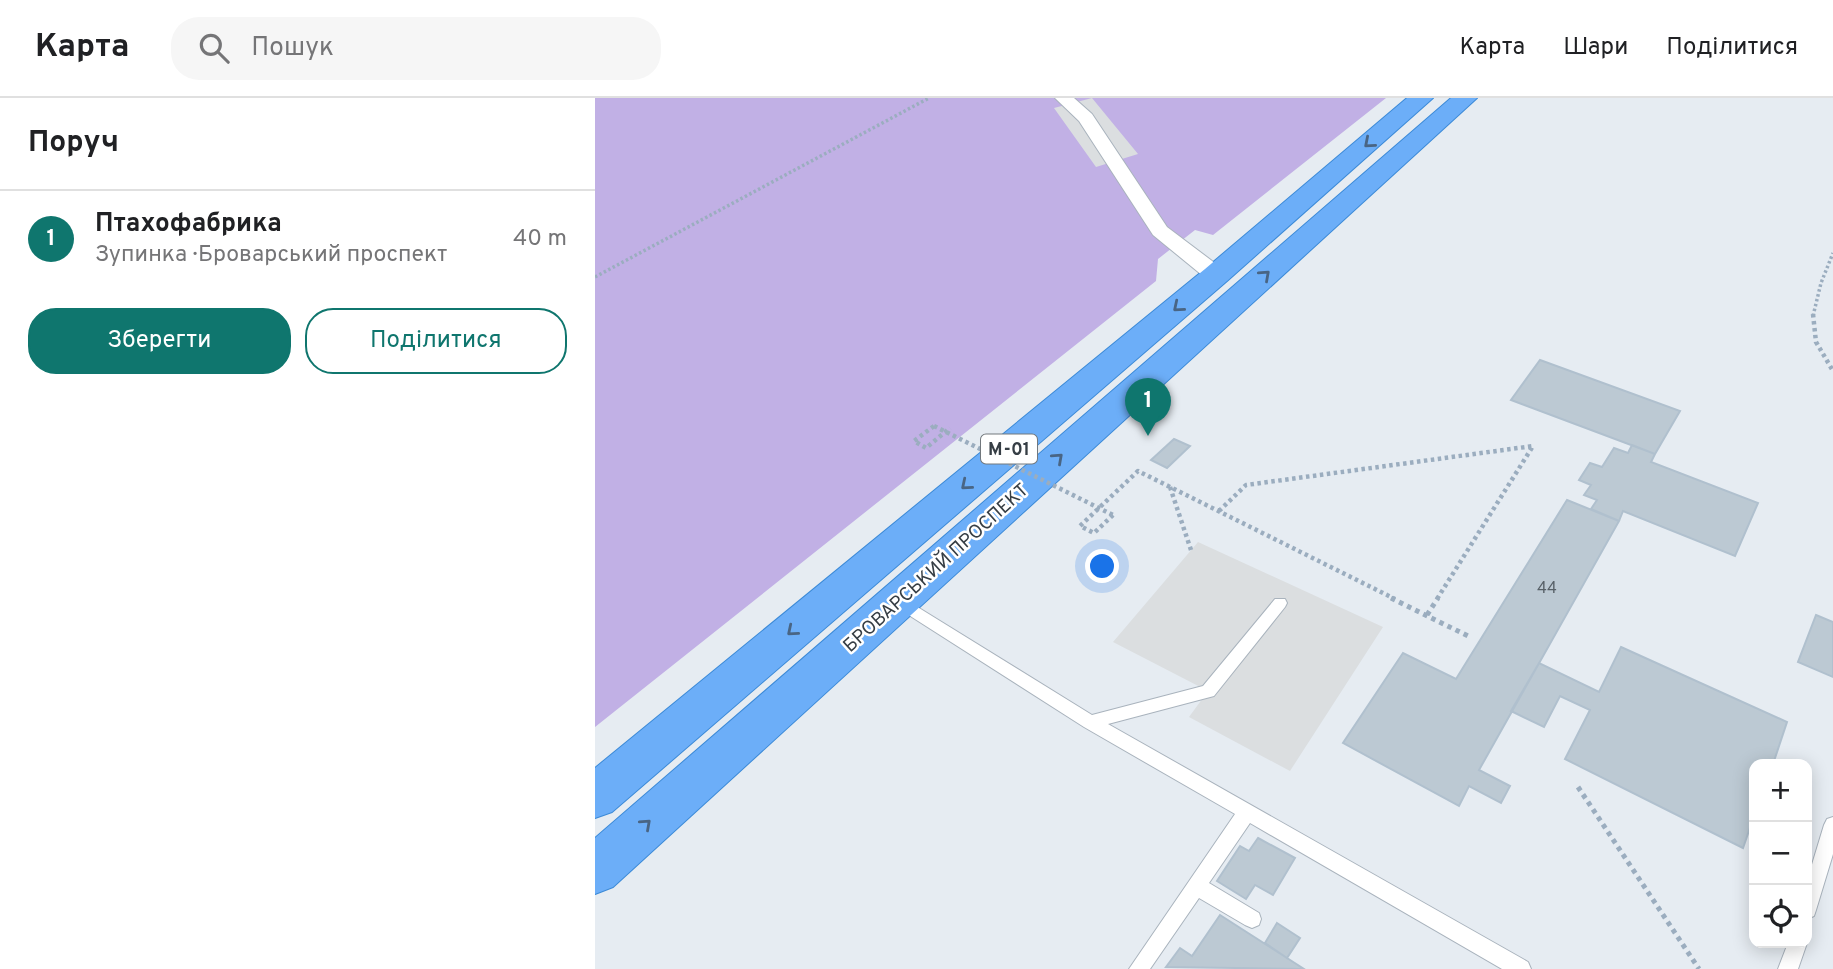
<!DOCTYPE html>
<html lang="uk">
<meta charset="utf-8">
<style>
body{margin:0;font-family:Overpass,sans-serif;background:#f6f6f6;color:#202124}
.controls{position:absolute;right:21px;bottom:21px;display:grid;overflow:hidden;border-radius:14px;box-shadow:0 4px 18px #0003}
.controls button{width:63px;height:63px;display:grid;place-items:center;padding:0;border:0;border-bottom:2px solid #e0e0e0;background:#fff;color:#202124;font:35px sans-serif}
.you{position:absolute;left:508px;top:469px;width:24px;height:24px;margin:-18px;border:5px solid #fff;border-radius:50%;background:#1a73e8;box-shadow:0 0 0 10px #1a73e833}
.badge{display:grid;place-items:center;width:46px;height:46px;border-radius:50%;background:#0f766e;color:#fff;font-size:23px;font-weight:700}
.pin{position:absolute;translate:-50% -58px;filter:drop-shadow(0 2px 4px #0008)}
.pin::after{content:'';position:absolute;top:37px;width:24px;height:21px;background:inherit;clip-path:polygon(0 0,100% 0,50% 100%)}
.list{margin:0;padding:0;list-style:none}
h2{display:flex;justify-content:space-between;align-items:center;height:91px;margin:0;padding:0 28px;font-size:30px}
h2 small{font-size:23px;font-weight:400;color:#757577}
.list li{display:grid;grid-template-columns:46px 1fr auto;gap:21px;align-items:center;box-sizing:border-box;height:98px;padding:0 28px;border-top:2px solid #e0e0e0}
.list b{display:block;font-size:26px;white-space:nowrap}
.list p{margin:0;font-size:23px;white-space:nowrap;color:#757577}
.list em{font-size:23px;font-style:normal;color:#757577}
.actions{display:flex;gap:14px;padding:21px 28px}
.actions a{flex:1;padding:16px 0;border:2px solid #0f766e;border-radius:28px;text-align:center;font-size:24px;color:#0f766e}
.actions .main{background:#0f766e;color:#fff}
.icon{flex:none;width:38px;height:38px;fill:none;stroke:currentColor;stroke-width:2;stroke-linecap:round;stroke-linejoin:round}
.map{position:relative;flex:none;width:1238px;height:871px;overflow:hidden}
header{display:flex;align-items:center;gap:42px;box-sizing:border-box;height:98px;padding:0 35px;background:#fff;border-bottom:2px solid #e0e0e0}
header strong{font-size:33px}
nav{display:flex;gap:38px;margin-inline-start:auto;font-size:24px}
.search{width:490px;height:63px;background:#f6f6f6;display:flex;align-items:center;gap:18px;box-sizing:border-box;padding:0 24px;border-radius:28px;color:#757577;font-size:26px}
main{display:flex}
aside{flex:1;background:#fff}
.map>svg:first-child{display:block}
.green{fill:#c1b0e5}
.parking{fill:#dbdee0}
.building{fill:#bcc9d3;stroke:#b0c0ce;stroke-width:2}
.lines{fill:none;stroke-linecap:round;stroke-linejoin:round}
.lane-casing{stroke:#a9b3bd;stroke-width:2}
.street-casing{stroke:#a9b3bd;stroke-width:2}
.highway-casing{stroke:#3c8ad7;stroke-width:2}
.path-far2{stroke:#9badbf;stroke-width:3.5;stroke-dasharray:2.5 2.5;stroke-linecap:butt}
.path-far1{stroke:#9badbf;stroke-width:4.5;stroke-dasharray:3.5 3.5;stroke-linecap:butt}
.path{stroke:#9badbf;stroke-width:5;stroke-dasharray:4.5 4.5;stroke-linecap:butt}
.lane{fill:#fff;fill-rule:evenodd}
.street{fill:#fff;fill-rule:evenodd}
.highway{fill:#6caef8;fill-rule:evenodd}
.path-bridge{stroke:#9badbf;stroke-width:4.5;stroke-dasharray:3.5 3.5;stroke-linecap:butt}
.oneway{stroke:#496584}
.labels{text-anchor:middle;stroke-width:5;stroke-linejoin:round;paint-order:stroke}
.number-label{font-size:16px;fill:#586168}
.shield{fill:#fff;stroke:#72787d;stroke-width:2}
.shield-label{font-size:18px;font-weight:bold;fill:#363e45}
.street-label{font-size:19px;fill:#363e45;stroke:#fff}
</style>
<header>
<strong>Карта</strong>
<div class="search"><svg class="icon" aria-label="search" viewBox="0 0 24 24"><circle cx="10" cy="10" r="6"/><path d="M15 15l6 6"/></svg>Пошук</div>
<nav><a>Карта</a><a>Шари</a><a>Поділитися</a></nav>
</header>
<main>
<aside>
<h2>Поруч<small></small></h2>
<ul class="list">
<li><span class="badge">1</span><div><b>Птахофабрика</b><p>Зупинка · Броварський проспект</p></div><em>40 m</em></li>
</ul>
<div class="actions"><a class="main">Зберегти</a><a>Поділитися</a></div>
</aside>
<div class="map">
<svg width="1238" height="871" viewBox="0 0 1238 871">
<rect width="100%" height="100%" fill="#e6ecf2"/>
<!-- green -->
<path class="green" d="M0,0H791L618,137L600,132L563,161L561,183L0,629Z"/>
<!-- parking -->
<path class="parking" d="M497,0L543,56L501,69L459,10Z
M603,444L788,529L695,673L594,619L613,593L518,544Z"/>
<!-- building -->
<path class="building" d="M945,262L1085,313L1060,356L916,302Z
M579,341L595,348L572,370L556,362Z
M1037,347L1060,356L1056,364L1163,405L1140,458L1028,413L1024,423L996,411L1002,402L989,397L996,387L984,382L995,365L1007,369L1019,350L1033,355Z
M972,402L1024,423L884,672L915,688L906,705L874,688L864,708L748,645L808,555L861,581Z
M1221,517L1238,524V579L1203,564Z
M1026,549L1192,624L1178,666H1159V718L1148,750L970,661L995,612L965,598L949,629L916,613L944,565L1004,594Z
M663,740L700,760L678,797L660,787L651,801L622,783L645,748L654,753Z
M625,817L692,860L709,871L571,869L585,850L597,858Z
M682,825L705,840L692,860L670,845Z"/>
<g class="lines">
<defs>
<path id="lane" d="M303,497L497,617L608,588L680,501H690L692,505L690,509L619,598L513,626L933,864L936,871H907L655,725L614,785L664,815L666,821L664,827L657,830L650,827L604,800L555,871H534L640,716L489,629L298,507L296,503L298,499Z
M1238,719V756L1221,812L1219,818L1212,821V783L1229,727L1232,721Z
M1193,845H1212L1203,871H1183Z"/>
<path id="street" d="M460,0H479L497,16L572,129L629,172L632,177L629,182H613L558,137L484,23Z"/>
<path id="highway" d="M812,0H838L632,183L17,714L0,720V670L610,171Z
M856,0H882L18,789L0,796V740Z"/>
</defs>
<!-- lane casing -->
<use href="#lane" class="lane-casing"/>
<!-- street casing -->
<use href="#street" class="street-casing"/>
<!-- highway casing -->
<use href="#highway" class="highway-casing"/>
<!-- path-far2 -->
<path class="path-far2" d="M0,179L334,0
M1218,218L1226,185L1238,155"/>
<!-- path-far1 -->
<path class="path-far1" d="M1218,216L1221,244L1238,273
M339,328L319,343L331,350L355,330
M575,389L596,452
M624,413L651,387L938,348L842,501
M518,417L499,435L485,428L543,373L800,501"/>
<!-- path -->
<path class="path" d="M796,500L875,539
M832,517L843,500
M983,689L1104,871"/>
<!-- lane -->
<use href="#lane" class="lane"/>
<!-- street -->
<use href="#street" class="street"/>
<!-- highway -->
<use href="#highway" class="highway"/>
<!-- path-bridge -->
<path class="path-bridge" d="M339,328L518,417"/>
</g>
<!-- one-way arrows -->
<defs><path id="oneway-chevron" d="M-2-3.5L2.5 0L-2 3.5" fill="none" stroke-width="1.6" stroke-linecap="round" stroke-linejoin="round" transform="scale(1.75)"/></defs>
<g class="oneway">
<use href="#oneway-chevron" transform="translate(774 45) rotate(139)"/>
<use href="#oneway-chevron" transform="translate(670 177) rotate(-42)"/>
<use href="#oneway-chevron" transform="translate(583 209) rotate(140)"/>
<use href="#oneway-chevron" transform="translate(463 360) rotate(-42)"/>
<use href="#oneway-chevron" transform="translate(371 387) rotate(140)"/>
<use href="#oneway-chevron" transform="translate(197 533) rotate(140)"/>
<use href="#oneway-chevron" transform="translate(51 726) rotate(-42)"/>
</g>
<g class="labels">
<!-- number labels -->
<g class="number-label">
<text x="952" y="495">44</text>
</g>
<!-- shield labels -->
<rect class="shield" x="386" y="336.5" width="56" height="29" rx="5"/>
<g class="shield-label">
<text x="414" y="357">М-01</text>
</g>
<!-- street labels -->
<g class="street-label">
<text transform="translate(340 469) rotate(-42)" y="7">БРОВАРСЬКИЙ ПРОСПЕКТ</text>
</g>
</g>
</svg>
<div class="controls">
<button>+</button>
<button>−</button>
<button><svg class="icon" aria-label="locate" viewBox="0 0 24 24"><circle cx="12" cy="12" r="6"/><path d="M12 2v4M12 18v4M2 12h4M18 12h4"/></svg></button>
</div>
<div class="you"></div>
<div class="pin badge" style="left:553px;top:338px">1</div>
</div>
</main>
